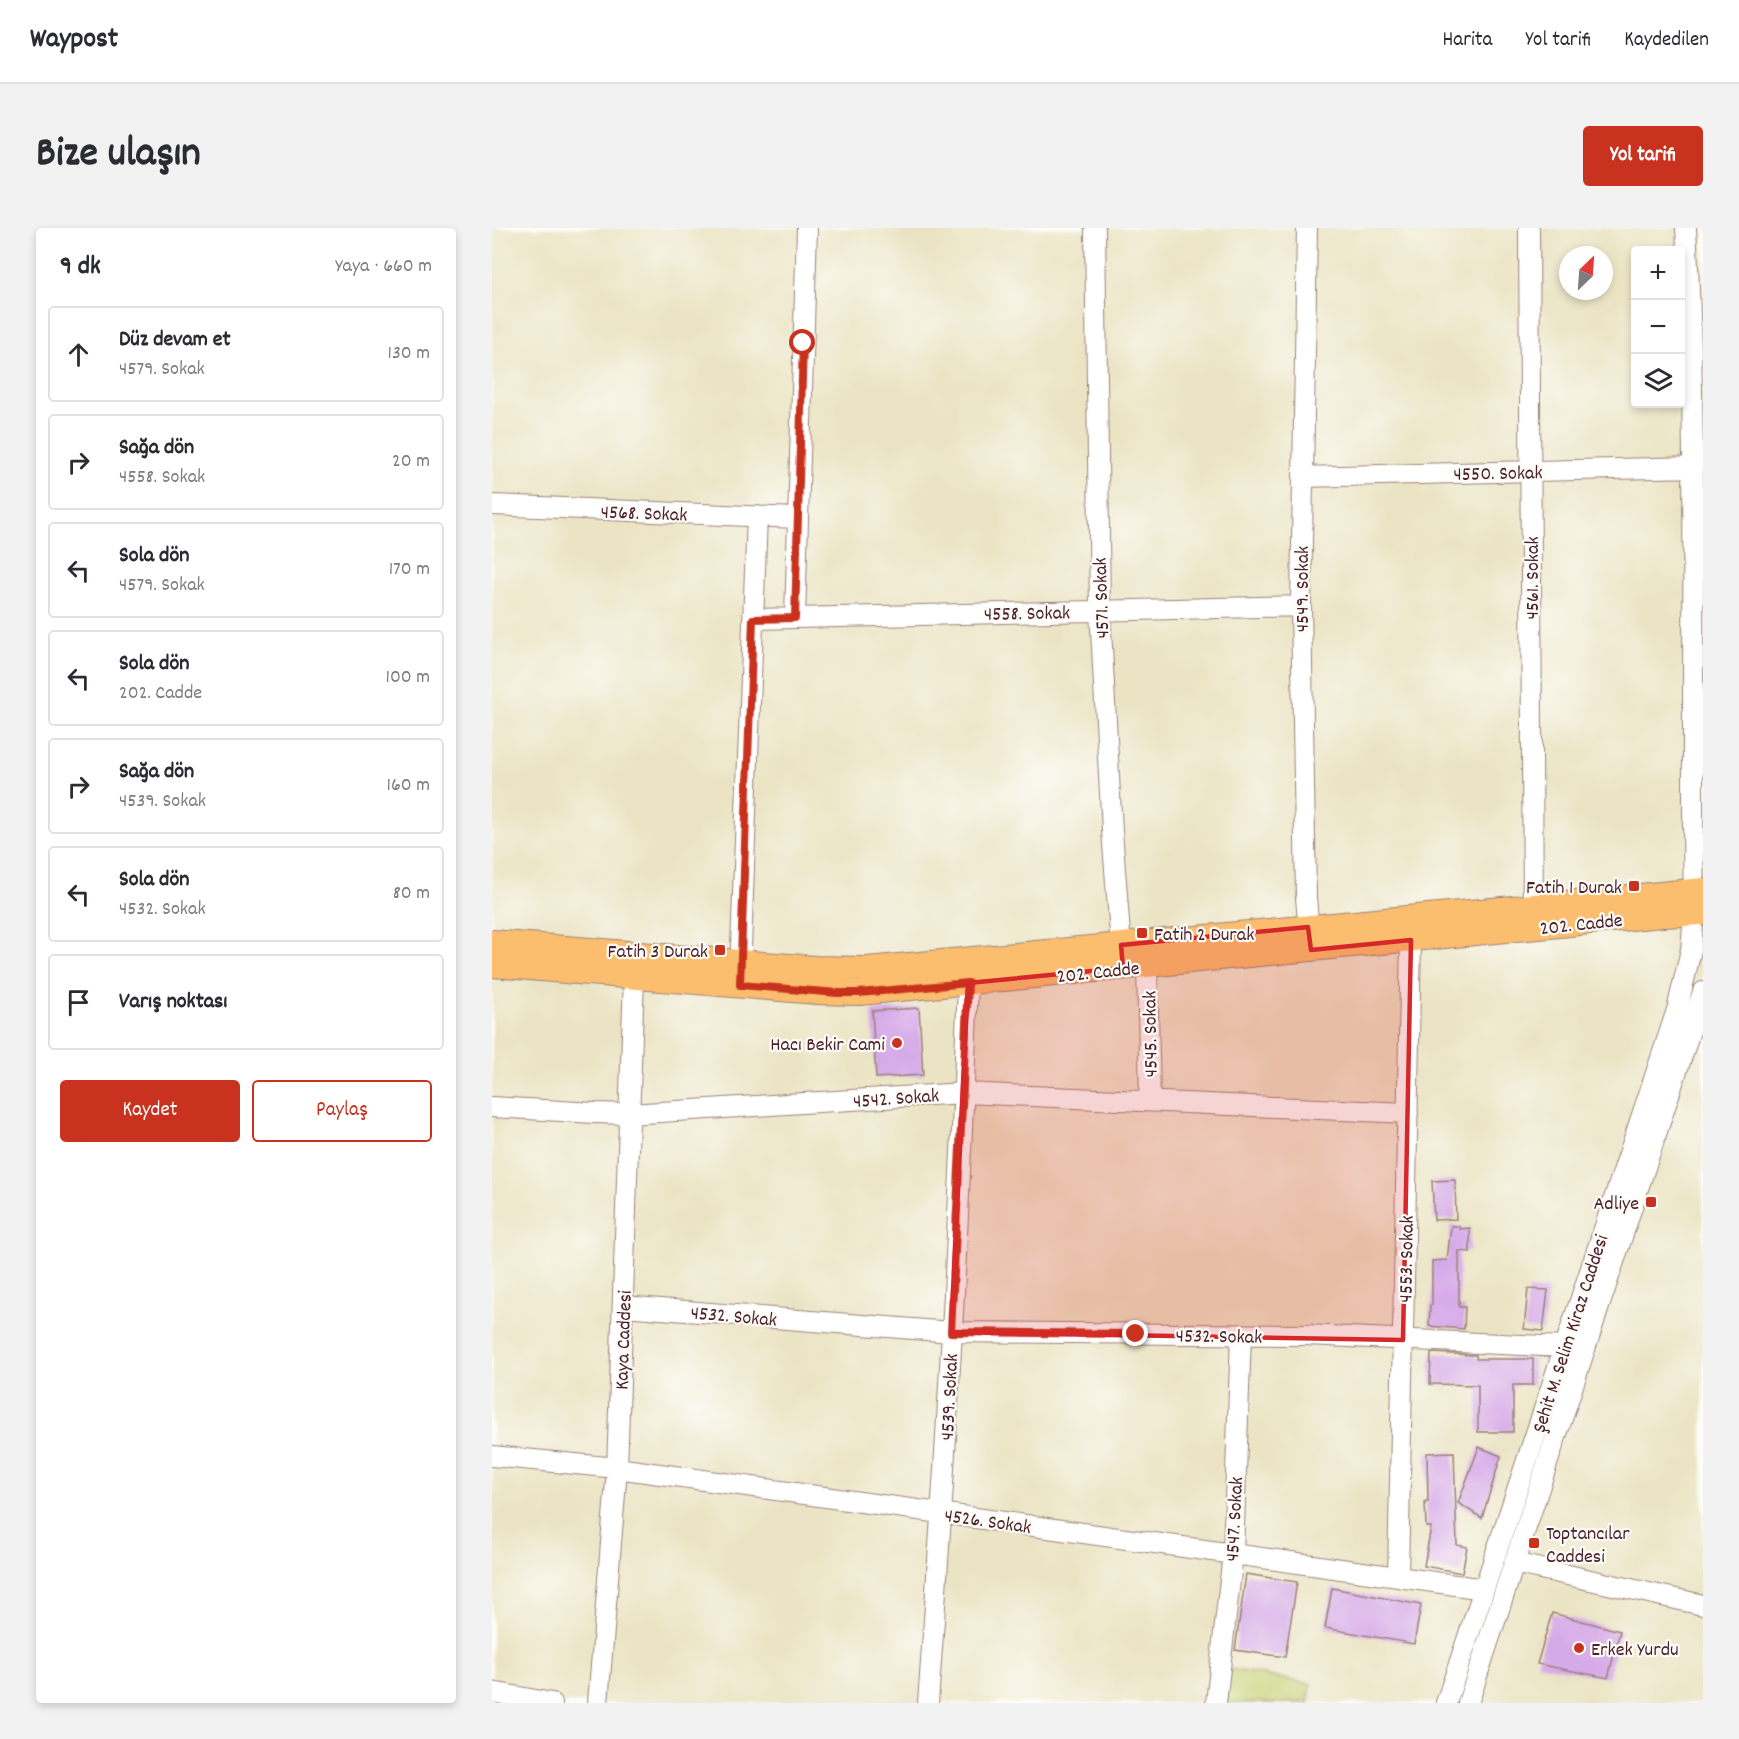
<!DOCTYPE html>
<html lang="tr">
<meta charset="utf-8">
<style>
body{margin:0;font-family:Dekko,sans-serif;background:#f2f2f3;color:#2b2b33}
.controls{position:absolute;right:18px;top:18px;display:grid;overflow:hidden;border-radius:6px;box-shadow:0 3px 9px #0003}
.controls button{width:54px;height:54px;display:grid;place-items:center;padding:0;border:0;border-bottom:2px solid #e1e1e2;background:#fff;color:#2b2b33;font:30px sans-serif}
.compass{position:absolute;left:1067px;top:18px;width:54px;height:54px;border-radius:50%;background:#fff;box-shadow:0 3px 9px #0003;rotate:25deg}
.stop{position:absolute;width:18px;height:18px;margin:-14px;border:4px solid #c8321e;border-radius:50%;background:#fff}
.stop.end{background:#c8321e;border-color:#fff;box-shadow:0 2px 6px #0008}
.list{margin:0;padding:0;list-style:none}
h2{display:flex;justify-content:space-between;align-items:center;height:78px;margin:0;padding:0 24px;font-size:26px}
h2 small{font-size:20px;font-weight:400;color:#7c7c81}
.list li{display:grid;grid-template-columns:39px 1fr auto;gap:18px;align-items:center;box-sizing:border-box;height:96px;margin:0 12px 12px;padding:0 12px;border:2px solid #e1e1e2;border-radius:6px}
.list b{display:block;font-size:22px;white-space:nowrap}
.list p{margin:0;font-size:20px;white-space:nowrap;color:#7c7c81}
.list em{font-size:20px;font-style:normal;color:#7c7c81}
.actions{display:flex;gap:12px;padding:18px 24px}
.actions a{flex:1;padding:14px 0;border:2px solid #c8321e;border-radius:6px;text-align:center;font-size:21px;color:#c8321e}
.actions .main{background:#c8321e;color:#fff}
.icon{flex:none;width:33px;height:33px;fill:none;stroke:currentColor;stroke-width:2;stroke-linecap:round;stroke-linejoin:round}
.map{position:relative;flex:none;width:1211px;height:1475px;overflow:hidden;border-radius:6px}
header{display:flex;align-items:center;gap:36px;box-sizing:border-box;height:84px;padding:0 30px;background:#fff;border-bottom:2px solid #e1e1e2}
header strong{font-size:28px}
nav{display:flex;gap:33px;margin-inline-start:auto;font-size:21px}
.intro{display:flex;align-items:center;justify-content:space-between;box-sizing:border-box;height:144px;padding:0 36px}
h1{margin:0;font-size:42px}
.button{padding:15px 27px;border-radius:6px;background:#c8321e;color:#fff;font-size:21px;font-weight:700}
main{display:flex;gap:36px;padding:0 36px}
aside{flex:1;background:#fff;border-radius:6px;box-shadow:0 3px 9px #0003}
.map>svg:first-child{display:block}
.green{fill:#c6d274;stroke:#887850;stroke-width:1.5}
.building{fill:#d6a9e8}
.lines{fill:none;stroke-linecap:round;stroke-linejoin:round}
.minor-casing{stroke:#9a8278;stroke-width:22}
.major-casing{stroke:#9a8278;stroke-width:26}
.minor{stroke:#fff;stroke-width:20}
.major{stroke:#fbbe6e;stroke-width:24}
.route{stroke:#c8321e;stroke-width:8}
.marked{fill:#d62828;fill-opacity:0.2;stroke:#d62828;stroke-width:4.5;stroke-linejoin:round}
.poi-dot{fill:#c8321e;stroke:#fdfcf7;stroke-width:2}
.labels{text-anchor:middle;stroke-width:4.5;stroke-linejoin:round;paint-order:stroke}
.street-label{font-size:20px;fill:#4a1f2b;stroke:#fdfcf7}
.poi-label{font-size:20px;fill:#4a1f2b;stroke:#fdfcf7;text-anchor:end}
</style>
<header>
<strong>Waypost</strong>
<nav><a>Harita</a><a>Yol tarifi</a><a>Kaydedilen</a></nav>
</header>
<div class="intro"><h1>Bize ulaşın</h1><a class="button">Yol tarifi</a></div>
<main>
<aside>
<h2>9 dk<small>Yaya · 660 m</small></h2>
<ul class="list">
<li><svg class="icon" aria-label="ahead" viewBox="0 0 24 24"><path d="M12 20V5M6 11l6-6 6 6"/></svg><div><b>Düz devam et</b><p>4579. Sokak</p></div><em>130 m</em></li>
<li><svg class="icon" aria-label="right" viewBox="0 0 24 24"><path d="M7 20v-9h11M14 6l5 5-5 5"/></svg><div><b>Sağa dön</b><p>4558. Sokak</p></div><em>20 m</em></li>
<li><svg class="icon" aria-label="left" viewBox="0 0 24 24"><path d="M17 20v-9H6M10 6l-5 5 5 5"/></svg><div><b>Sola dön</b><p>4579. Sokak</p></div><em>170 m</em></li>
<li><svg class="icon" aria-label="left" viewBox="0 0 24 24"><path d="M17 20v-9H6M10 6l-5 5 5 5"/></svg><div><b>Sola dön</b><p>202. Cadde</p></div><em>100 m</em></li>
<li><svg class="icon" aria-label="right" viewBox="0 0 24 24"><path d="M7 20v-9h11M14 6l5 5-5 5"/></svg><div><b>Sağa dön</b><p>4539. Sokak</p></div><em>160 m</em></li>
<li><svg class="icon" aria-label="left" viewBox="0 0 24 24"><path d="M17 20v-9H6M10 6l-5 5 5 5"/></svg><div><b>Sola dön</b><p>4532. Sokak</p></div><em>80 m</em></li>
<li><svg class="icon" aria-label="arrive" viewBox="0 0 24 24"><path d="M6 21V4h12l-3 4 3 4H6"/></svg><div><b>Varış noktası</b></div></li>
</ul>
<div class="actions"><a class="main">Kaydet</a><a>Paylaş</a></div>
</aside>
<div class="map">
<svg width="1211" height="1475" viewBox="0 0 1211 1475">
<rect width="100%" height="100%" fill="#fdfcf7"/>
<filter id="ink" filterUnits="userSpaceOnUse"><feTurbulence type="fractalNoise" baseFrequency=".0167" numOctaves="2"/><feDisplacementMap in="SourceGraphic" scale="12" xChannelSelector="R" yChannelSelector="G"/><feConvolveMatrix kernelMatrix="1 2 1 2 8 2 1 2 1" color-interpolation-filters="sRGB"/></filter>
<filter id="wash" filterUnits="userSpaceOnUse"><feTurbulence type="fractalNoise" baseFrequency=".008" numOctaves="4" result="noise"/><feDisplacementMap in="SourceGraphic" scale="24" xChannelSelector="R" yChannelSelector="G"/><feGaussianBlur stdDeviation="1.35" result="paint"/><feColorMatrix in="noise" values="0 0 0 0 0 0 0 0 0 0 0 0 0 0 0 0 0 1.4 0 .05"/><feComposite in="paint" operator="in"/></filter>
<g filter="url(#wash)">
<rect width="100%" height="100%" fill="#ebe4c4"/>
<!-- green -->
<path class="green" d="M738,1441L819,1456L816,1475H734Z"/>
<g id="blocks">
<!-- building -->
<path class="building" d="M427,780L431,847L384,850L380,783Z
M963,952L964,991L942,992L940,953Z
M959,998H967V1001L978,1000V1024L967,1023V1079H973L972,1101L937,1098L938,1077H940V1033L955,1032Z
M1036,1061L1056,1062L1051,1103L1032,1101Z
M939,1125L984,1127V1131H1041V1157H1021V1204H986V1157L938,1156Z
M987,1219L1009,1228L990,1290L966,1275Z
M962,1224L965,1317L975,1319L970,1345L932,1338L939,1299H934L933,1274H936L935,1225Z
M754,1346L805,1354L793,1429L743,1422Z
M840,1360L929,1377L922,1416L833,1400Z
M1060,1385L1128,1403L1116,1450L1045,1436Z"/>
</g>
</g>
<g filter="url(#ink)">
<use href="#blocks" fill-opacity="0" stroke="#9a8278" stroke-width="1.5"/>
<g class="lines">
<defs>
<path id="minor" d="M603,0L608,383L620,603L630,732
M815,0L809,378L814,670L818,714
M1037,0L1041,691
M811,249L1201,239
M0,277L305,290
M303,390L315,0
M261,391L809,378
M655,738L658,873
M248,747L265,288
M0,879L103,885L137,886L472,865L916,885
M131,1078L459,1104L814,1107L1073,1119
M0,1228L125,1240L992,1361
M1022,1335L1211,1377
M906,1349L919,712
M0,1464L60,1475
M106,1475L125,1241L142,749
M436,1475C454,1235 467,995 476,755
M724,1475L741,1326L749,1107
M954,1475L1185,782L1199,722L1202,685C1198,457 1207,228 1194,0
M976,1475L1211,764"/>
<path id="major" d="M0,714L323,740L375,741L1211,662
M0,737L325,764L367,765L1170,687L1211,685"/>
</defs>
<!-- minor casing -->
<use href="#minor" class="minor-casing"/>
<!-- major casing -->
<use href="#major" class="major-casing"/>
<!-- minor -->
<use href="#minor" class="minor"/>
<!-- major -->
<use href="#major" class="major"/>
</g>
</g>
<g class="lines" filter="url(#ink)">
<!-- route -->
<path class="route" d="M311,115L303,390L261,391L248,757L346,765H367L476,755L459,1104L644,1106"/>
</g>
<!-- marked area -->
<path class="marked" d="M816,699L819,722L919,712L911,1112L459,1104L476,755L631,740L629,717Z"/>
<!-- markers -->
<g class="poi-dot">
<rect x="1136" y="652" width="12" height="12" rx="3"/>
<rect x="644" y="699" width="12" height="12" rx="3"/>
<rect x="222" y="716" width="12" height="12" rx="3"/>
<circle cx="405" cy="815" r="6"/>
<rect x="1153" y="968" width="12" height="12" rx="3"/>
<rect x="1036" y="1309" width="12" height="12" rx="3"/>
<circle cx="1087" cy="1420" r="6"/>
</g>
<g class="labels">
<!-- street labels -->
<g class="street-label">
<text transform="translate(1006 244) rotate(-1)" y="7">4550. Sokak</text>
<text transform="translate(152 284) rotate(2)" y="7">4568. Sokak</text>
<text transform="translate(1039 350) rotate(-90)" y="7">4561. Sokak</text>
<text transform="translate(809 361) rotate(-90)" y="7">4549. Sokak</text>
<text transform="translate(608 370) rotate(-92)" y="7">4571. Sokak</text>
<text transform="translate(535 384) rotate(-1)" y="7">4558. Sokak</text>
<text transform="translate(1089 695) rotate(-6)" y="7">202. Cadde</text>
<text transform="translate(606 743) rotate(-6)" y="7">202. Cadde</text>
<text transform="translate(657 806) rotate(-91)" y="7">4545. Sokak</text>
<text transform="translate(404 869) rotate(-4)" y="7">4542. Sokak</text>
<text transform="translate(913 1031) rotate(-89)" y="7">4553. Sokak</text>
<text transform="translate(242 1087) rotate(5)" y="7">4532. Sokak</text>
<text transform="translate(1077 1105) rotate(-72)" y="7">Şehit M. Selim Kiraz Caddesi</text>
<text transform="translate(727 1107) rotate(1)" y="7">4532. Sokak</text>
<text transform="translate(130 1112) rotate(-88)" y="7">Kaya Caddesi</text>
<text transform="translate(456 1169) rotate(-87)" y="7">4539. Sokak</text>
<text transform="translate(741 1291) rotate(-87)" y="7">4547. Sokak</text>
<text transform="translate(496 1292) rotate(8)" y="7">4526. Sokak</text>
</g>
<!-- poi labels -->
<g class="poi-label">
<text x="1130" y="665">Fatih 1 Durak</text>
<text x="662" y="712" text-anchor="start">Fatih 2 Durak</text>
<text x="216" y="729">Fatih 3 Durak</text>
<text x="393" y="822">Hacı Bekir Cami</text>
<text x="1147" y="981">Adliye</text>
<text x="1054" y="1311" text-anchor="start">Toptancılar<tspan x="1054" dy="23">Caddesi</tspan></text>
<text x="1099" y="1427" text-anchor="start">Erkek Yurdu</text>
</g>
</g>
</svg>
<div class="controls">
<button>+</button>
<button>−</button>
<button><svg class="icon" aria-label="layers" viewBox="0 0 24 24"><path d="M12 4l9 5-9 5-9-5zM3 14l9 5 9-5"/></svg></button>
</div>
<svg class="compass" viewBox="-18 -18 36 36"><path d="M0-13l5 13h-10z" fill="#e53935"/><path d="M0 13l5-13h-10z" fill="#7c7c81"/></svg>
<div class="stop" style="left:311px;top:115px"></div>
<div class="stop end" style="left:644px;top:1106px"></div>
</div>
</main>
